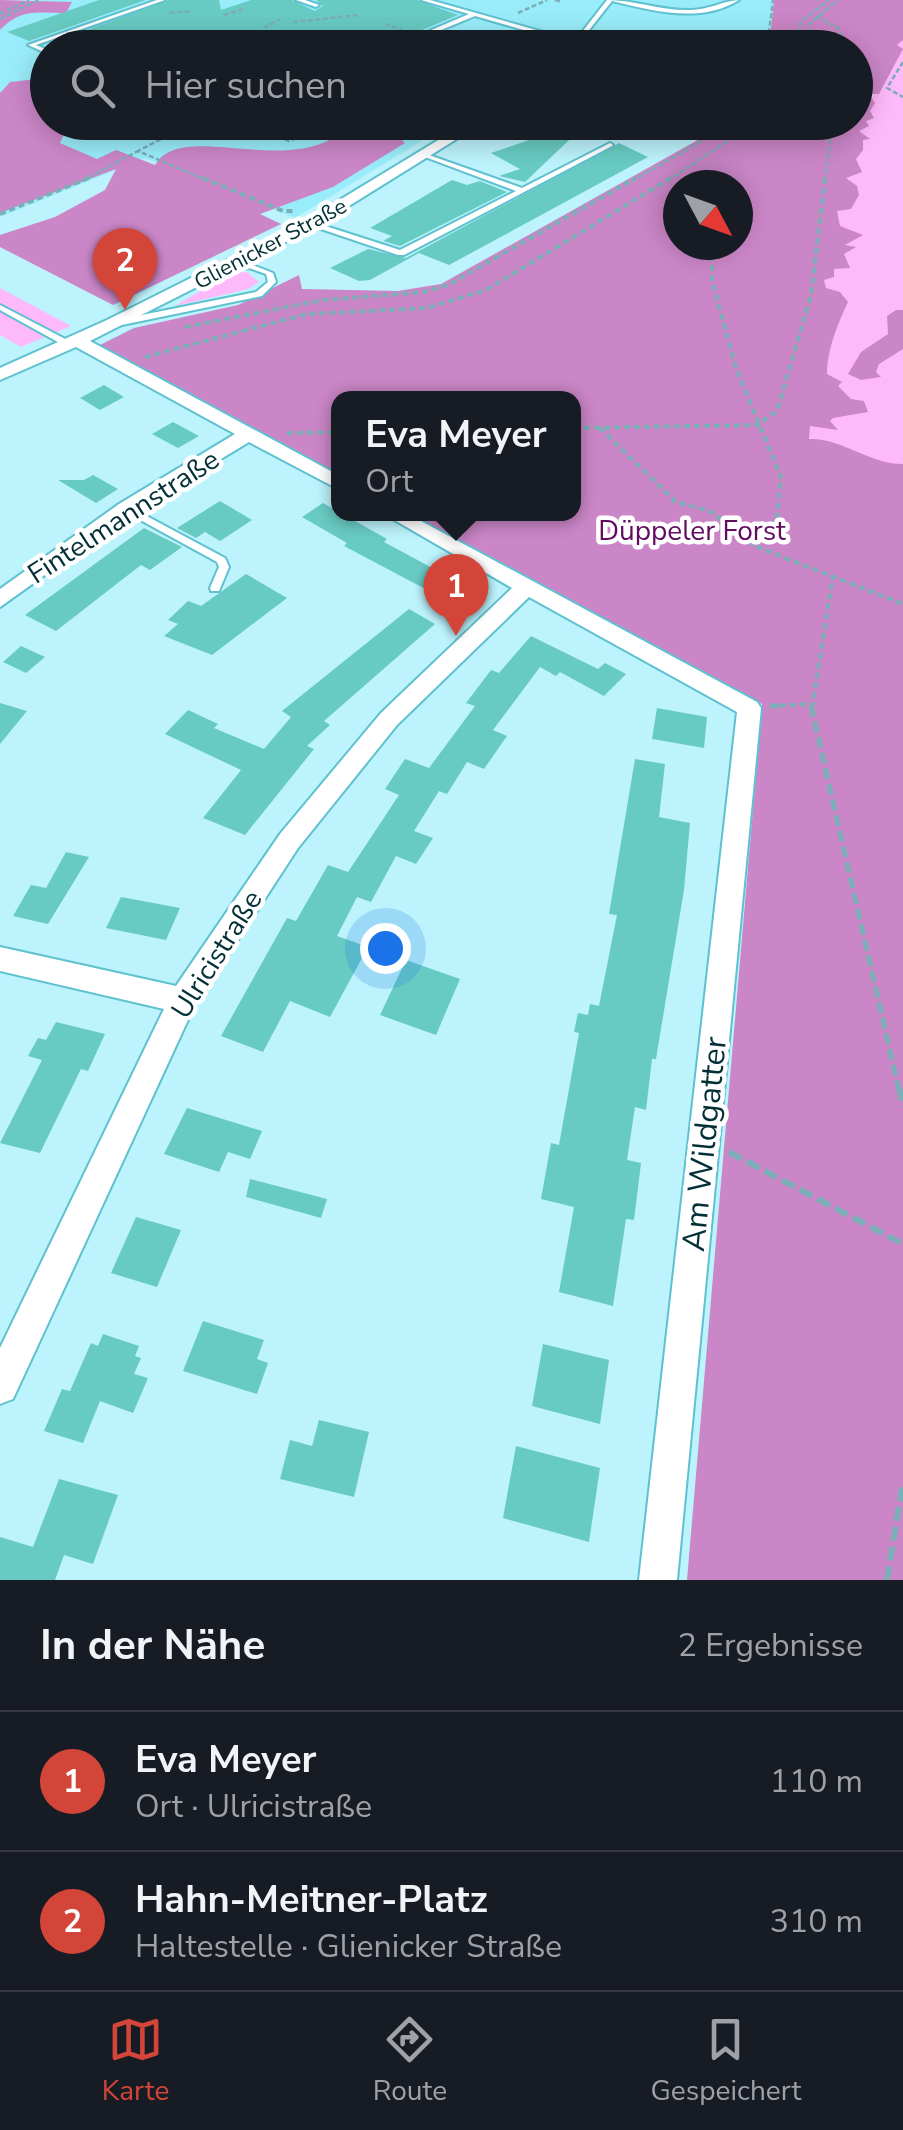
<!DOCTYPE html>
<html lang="de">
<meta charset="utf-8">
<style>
body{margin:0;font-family:"Nunito Sans",sans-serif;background:#242831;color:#f1f3f6}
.compass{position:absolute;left:663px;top:170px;width:90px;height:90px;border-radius:50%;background:#171b24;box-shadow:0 5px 25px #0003;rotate:131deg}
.you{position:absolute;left:385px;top:948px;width:35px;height:35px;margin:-25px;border:8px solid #fff;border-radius:50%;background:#1a73e8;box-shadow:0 0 0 15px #1a73e833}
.badge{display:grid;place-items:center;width:65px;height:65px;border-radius:50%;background:#d34539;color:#fff;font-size:32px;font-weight:700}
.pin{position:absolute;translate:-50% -82px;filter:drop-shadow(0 2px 5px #0008)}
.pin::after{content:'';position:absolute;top:52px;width:35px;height:30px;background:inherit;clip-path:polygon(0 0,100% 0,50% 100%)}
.popup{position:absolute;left:331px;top:391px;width:250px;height:130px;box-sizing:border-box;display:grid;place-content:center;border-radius:20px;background:#171b24;filter:drop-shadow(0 2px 8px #0005);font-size:32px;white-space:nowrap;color:#9ea1a6}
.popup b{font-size:38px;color:#f1f3f6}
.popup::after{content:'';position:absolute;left:50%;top:100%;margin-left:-20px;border:20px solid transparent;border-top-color:#171b24}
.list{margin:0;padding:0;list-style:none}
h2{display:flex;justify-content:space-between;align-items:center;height:130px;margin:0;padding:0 40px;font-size:42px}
h2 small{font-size:32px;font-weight:400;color:#9ea1a6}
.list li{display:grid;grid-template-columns:65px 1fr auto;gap:30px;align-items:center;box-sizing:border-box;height:140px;padding:0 40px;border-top:2px solid #363941}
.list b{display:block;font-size:38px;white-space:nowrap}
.list p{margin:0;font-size:32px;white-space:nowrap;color:#9ea1a6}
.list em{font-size:32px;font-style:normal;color:#9ea1a6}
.icon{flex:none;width:55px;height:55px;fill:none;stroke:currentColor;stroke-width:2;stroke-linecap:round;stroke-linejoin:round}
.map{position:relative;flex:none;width:903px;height:1580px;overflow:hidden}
.search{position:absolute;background:#171b24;box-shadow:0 5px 25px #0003;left:30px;right:30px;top:30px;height:110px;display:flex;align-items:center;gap:25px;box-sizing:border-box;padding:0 35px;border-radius:55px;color:#9ea1a6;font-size:38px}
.sheet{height:410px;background:#171b24}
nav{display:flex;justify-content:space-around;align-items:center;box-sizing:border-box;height:140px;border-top:2px solid #363941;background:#171b24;font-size:28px;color:#9ea1a6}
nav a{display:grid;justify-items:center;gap:5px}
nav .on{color:#d34539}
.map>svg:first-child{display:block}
.built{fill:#99edfa}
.green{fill:#feb9fa}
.forest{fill:#cb86c7;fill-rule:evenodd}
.building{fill:#68cbc3}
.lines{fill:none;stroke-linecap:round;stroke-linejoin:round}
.service-casing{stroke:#5fc1d0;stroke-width:4}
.minor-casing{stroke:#5fc1d0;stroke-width:4}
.path-far3{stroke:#7baeb6;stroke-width:2.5;stroke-dasharray:5 2.5;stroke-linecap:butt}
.path-far2{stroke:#7baeb6;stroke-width:4;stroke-dasharray:6 4;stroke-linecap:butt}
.path-far1{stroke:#7baeb6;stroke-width:5;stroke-dasharray:11 5;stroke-linecap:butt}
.path{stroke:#7baeb6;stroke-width:6;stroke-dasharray:14 6;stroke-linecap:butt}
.service{fill:#fff;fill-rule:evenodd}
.minor{fill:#fff;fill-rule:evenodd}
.labels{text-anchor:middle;stroke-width:9;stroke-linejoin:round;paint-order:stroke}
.far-street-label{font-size:22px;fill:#033036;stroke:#fff}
.street-label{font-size:28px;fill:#033036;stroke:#fff}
.park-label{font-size:28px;fill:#620c61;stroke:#fff}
.near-street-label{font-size:32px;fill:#033036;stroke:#fff}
</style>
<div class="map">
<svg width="903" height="1580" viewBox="0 0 903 1580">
<rect width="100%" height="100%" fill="#bcf3fc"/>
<!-- built -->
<path class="built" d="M36,0H774L769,47L48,48V122L451,123L295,218L145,158L0,217V17Z"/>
<!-- green -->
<path class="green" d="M903,26V495L790,457L856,107Z
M247,272L259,282L248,289L175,306L231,273Z
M0,288L71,326L21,347L0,335Z"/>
<!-- forest -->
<path class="forest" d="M0,0L72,2L66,13C38,13 21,8 0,30Z
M774,0H903V40L897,45L903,49L879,94H869L875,103L870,111L874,118L866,121L869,126L859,131L870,139L863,140V150L856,159L862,172L846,178L857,186L859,195L851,209L837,211L840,226L863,235L845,245L856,247L844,254L850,268L834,269V277L824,280L826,288L840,292L848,302C838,323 827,350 827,374L842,382L838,386L851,399L864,401L868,412L833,418L830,421L838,430L810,426L809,439C843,438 868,464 903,464V1580H687L762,704L411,514H574V398H338V474L100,345L134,328L238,305L299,275L302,289L398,291L441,284L728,123L856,122V48L769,47ZM678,185H738V245H678Z
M47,78L48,122L135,123L145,132L67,128L60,143L97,159L116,150L155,165C182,119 287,178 343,131L397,135L405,143L333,187L260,214L281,224L113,305L0,247V235L55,217L105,190L116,169L0,213V93L10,82Z
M896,310H903V349L879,364L876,372L881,377L861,380L848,374L861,352L888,334L887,316Z"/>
<!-- building -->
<path class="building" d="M99,0H146L29,41L7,32Z
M169,0H219L221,10L251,0H292L315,11L323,6L316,0H417L458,15L379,48L46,45Z
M581,122H588L525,182L499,176L520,169L491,153Z
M619,143L648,157L449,265L419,253L370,280L359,281L330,268L368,249L406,258Z
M452,180L467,185L480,181L507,192L400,246L383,241L392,236L370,228Z
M104,385L124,397L100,410L80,398Z
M173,422L199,436L178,448L152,434Z
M93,475L118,489L96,503L58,480H84Z
M220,501L252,520L220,541L205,532L196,538L177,528Z
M323,503L387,539L384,542L449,577L431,592L344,546L347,543L302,517Z
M144,528L182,547L150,570L141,565L56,631L25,615Z
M246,574L287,598L212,655L164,636L178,624L168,620L188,601L201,606Z
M409,609L435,624L324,721L330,725L307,746L314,749L245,835L203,818L241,770L165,734L188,710L218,724L214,728L264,749L291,717L282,711Z
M531,636L598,669L605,663L626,674L604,696L560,672L556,676L540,667L493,730L507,736L484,769L467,762L447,794L439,791L414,831L433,838L416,864L396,856L371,902L357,897L337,936L368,947L330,1017L290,1001L263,1052L221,1036L287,918L296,921L328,865L348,872L399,795L385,789L405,759L429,768L475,706L466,703L491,670L499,673Z
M21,646L45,657L26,673L3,662Z
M0,703L27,711L0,744Z
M657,708L707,717L704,748L652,739Z
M635,759L665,764L659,817L690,823L684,890L656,1059H652L646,1110L635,1107L627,1160L641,1163L634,1220L626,1219L613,1306L559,1292L574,1207L541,1199L551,1143L559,1145L579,1033L574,1032L578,1013L588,1015L590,1004L599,1006L617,915L609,914Z
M66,852L89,857L48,924L13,916L31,885L46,888Z
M121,897L180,908L166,940L106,928Z
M406,960L460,979L436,1035L380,1015Z
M56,1022L105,1034L88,1071L81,1069L40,1153L0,1143L42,1060L28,1056L38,1038L46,1040Z
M187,1108L262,1131L250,1159L228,1152L219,1172L164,1154Z
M250,1179L327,1199L321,1218L246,1197Z
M136,1217L181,1230L157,1287L111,1273Z
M203,1321L264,1340L257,1359L268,1363L257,1394L183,1371Z
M103,1334L139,1346L135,1356L141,1358L134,1374L148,1378L133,1413L100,1401L83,1443L44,1431L62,1389L70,1391L91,1343L98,1346Z
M543,1344L609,1360L600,1424L532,1406Z
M319,1420L369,1432L354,1497L280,1479L290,1440L312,1446Z
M516,1446L600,1468L589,1542L503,1518Z
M59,1479L118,1495L93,1564L64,1555L55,1580H0V1537L33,1547Z"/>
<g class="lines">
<defs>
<path id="service" d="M157,0H165L36,45L48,50V54L28,45Z
M296,0H305L319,5L316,7Z
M421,0H430L575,41L607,0C635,0 662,11 690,10C709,10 722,1 739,0C701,24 653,11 612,1L575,48H569L572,44L475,16L398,48H389L469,14Z
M610,143L613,145L612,146L404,255H398L306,224L313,222L400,250L516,191L425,157V155H429L522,188Z
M250,264L273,273L276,282L262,296L117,326L113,323L117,320L256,292L268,282L266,274L249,268L223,270L219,268L223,266Z
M0,305L71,342L72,344L65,346L0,310Z
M126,505L225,558L229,567L219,591H211L210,588L219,567L217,562L122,510L121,508Z"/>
<path id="minor" d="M468,122H484L315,227L90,341L338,475V489L249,442L133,512L0,607V589L119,504L235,434L76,347L0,380V368L107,320L305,221Z
M384,514H408L757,702L761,708L677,1580H639L737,712L529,597L397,725L298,848L193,1009L13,1399L0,1404V1348L164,1009L0,971V947L176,986L280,834L381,713L512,588Z"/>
</defs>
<!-- service casing -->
<use href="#service" class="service-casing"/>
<!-- minor casing -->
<use href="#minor" class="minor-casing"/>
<!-- path-far3 -->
<path class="path-far3" d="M555,0L562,2
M170,13L192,11
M518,13L547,0
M0,14L29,0
M224,15L246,8
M816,16L838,28L847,48
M0,19L39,0
M293,22L360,15
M385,24L402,30
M264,28L280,19
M378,38L383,43L374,47L364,44Z
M467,48L472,45
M767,48L773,0
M794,48L801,21L829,0
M805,48L809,24L838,0
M903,62L887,88L903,97
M856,69V73
M194,122L138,151L209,181
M243,122L289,141L299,137
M709,122L747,130
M82,181L138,151
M632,181L735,122
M667,181L756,122
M825,181L832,122"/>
<!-- path-far2 -->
<path class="path-far2" d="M203,178L283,211H294
M0,214L89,178
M712,245V281L737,371L781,477L777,518L755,546
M185,327L323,300L423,292L448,285L636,178
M145,357L307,314L427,308L486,290L671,178
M574,428L757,425L777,411L811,295L825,178
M600,428L676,502L710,511L755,546L903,604
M287,433L338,432
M770,706L811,704
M812,708L833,575"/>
<!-- path-far1 -->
<path class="path-far1" d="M770,706H779
M811,706L899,1090"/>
<!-- path -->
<path class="path" d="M899,1087L903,1107
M729,1152L903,1244
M887,1580L903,1482"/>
<!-- service -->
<use href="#service" class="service"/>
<!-- minor -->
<use href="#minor" class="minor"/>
</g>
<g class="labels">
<!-- far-street labels -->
<g class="far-street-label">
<text transform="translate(270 243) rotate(-28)" y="8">Glienicker Straße</text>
</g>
<!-- street labels -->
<g class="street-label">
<text transform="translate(123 516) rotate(-33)" y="10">Fintelmannstraße</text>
<text transform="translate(216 954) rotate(-58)" y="10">Ulricistraße</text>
</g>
<!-- park labels -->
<g class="park-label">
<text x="692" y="540">Düppeler Forst</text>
</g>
<!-- near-street labels -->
<g class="near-street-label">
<text transform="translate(704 1144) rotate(-84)" y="11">Am Wildgatter</text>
</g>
</g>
</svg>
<svg class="compass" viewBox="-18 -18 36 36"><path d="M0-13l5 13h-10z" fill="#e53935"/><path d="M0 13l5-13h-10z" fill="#9ea1a6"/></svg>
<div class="you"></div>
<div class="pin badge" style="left:456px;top:636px">1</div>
<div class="popup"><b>Eva Meyer</b>Ort</div>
<div class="pin badge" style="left:125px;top:310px">2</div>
<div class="search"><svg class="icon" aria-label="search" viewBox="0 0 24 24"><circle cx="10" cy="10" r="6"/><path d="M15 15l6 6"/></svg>Hier suchen</div>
</div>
<section class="sheet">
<h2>In der Nähe<small>2 Ergebnisse</small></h2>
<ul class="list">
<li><span class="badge">1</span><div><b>Eva Meyer</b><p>Ort · Ulricistraße</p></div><em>110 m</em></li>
<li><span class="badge">2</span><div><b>Hahn-Meitner-Platz</b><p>Haltestelle · Glienicker Straße</p></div><em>310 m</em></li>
</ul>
</section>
<nav>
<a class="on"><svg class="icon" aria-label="map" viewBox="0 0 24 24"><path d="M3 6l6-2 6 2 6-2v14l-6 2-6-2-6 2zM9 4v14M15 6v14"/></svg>Karte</a>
<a><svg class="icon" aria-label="directions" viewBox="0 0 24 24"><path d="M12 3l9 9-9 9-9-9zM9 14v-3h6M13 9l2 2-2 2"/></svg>Route</a>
<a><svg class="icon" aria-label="saved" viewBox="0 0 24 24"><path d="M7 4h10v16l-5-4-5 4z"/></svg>Gespeichert</a>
</nav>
